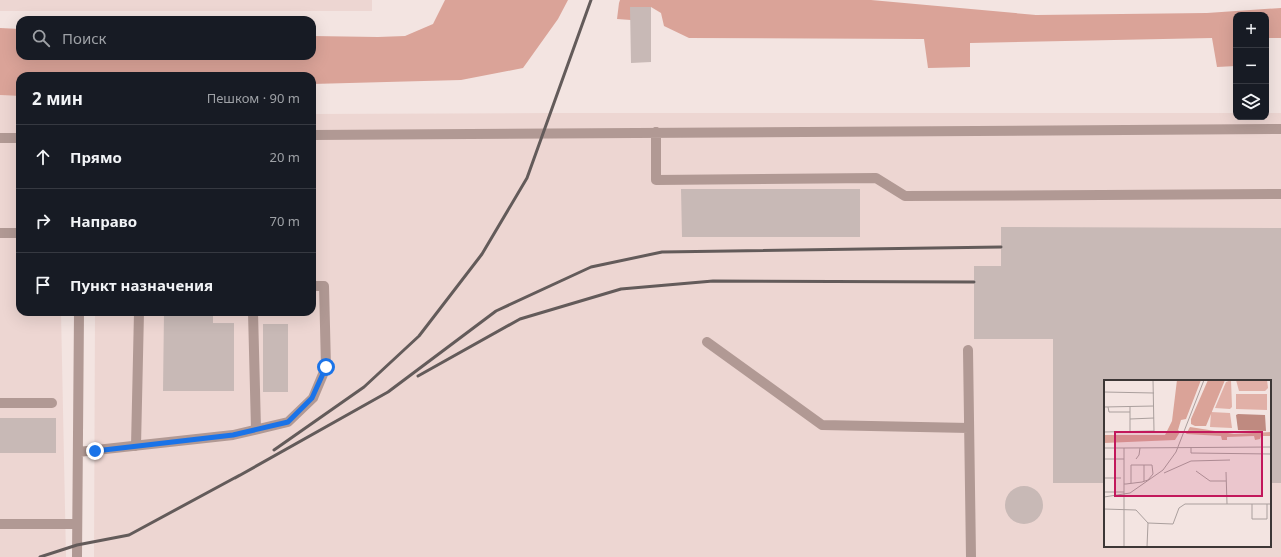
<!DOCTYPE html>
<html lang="ru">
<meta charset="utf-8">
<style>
body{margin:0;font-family:"Noto Sans",sans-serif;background:#20242c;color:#f1f3f6}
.controls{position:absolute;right:12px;top:12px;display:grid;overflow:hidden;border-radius:8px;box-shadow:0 4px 16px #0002}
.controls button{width:36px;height:36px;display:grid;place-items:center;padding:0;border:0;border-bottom:1px solid #363941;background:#171b24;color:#f1f3f6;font:20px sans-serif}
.stop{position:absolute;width:12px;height:12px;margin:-9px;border:3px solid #1a73e8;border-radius:50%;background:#fff}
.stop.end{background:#1a73e8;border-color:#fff;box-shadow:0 1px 4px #0008}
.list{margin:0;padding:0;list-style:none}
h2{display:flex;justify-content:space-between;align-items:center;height:52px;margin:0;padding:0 16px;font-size:17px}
h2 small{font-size:13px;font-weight:400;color:#9ea1a6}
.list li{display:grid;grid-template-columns:26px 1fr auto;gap:12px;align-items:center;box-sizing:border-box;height:64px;padding:0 16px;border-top:1px solid #363941}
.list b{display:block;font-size:15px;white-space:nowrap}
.list em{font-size:13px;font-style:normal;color:#9ea1a6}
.icon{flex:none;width:22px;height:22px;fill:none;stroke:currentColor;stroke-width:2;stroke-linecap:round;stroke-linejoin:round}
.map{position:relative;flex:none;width:1281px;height:557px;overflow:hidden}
.search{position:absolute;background:#171b24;box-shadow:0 4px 16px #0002;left:16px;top:16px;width:300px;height:44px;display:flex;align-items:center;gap:10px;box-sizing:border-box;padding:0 14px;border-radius:12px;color:#9ea1a6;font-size:15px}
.panel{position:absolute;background:#171b24;box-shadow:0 4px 16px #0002;left:16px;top:72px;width:300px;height:244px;border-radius:12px}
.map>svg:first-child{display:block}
.built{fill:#edd6d2;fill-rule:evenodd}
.forest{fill:#daa398}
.building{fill:#c8b9b6}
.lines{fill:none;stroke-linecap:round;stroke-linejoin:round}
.minor{stroke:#b19994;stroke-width:10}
.rail{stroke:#635b5a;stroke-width:3}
.route{stroke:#1a73e8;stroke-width:5}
.inset-road{fill:none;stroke:#aa9f9d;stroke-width:1}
.view{fill:#c2185b;fill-opacity:0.15;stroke:#c2185b;stroke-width:2}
.inset-edge{fill:none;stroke:#3d3736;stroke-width:2}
</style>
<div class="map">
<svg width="1281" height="557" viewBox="0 0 1281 557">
<rect width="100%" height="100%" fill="#f3e4e1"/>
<!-- built -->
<path class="built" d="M0,0H372V11H0Z
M0,95L20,96V312H61L66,557H0Z
M551,113H1236V117H1266V113H1281V557H94L95,312H312V114ZM1105,381H1270V546H1105Z"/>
<!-- forest -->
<path class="forest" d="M445,0H568L558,19L523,68L461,80L312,84V76H20V96L0,95V28L20,29V56H312V36L378,37L405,36L433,24Z
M620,0H871L1036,15L1207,13L1281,8V38H1266V15H1236V66L1217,67L1212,38L970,43V67L928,68L924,39L689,38L664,26L661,13L651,7H631V20L617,19L619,3Z"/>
<!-- building -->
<path class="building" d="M630,7H651V62L631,63Z
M681,189H860V237H682Z
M1001,227L1281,228V483H1270V381H1105V483H1053V339H974V266H1001Z
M164,312H213V323H234V391H163Z
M263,324H288V392H263Z
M0,418H56V453H0Z
M1005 505a19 19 0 1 1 38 0a19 19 0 1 1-38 0Z"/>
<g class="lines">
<!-- minor -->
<path class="minor" d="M656,132V180L876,178L905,196L1281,194
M312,135L1281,129
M0,138H20
M0,233H20
M253,312L256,429
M707,342L822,425L969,428
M968,350L971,557
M0,403H52
M136,446L139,312
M78,452L233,435L288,422L313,398L326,367L324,286H312
M0,524H77
M77,557L79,312"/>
<!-- rail -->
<path class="rail" d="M418,376L520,319L621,289L713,281L974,282
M274,450L364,387L419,336L482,254L527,178L591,0
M235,478L388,392L496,311L591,267L662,252L1001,247
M40,557L77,545L129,535L240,475"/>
</g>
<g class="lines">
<!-- route -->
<path class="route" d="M95,451L233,435L288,422L312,398L326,367"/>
</g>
<!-- overview -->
<g transform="translate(1104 380)">
<rect width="167" height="167" fill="#f3e4e1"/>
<path d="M127,0L128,27L126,29L111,28L122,2ZM132,0H163L164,8L161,11H135ZM132,14H163V30L132,29ZM107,32L126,33L128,48L106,47Z" fill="#e1b0a7"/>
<path d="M73,0H97L82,39L77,40L74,50L76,52L71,60L0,63V55H61L68,41ZM104,0H121L102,46H91L87,44V39ZM86,47L130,54L167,52V56H157L156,59L151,60L150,56L123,57V60H118L117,56L82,54Z" fill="#daa398"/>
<path d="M134,34L161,35L162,51L134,50L132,35Z" fill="#bf8a80"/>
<path class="inset-road" d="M0,12L50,13M0,27L50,26M4,27L5,32H26V27M26,32V51M26,39L50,38M0,52L50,51L49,0M87,67V73L167,74M0,68H20V167M20,68L167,67M0,79H20M32,79L35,75L36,68M40,85V101M92,91L106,101H122M122,92L123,124M60,93L87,81L126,80M0,98H17M20,104H22L38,102L44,100L49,94L48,85H27V103M0,112H20M0,117L26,113L59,90L72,72L100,0M148,124V139H163V124M0,129L32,130L44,143M43,167L44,143L69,144L75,128L81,124H167"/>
<path class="view" d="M11,52H158V116H11Z"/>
<rect width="167" height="167" class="inset-edge"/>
</g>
</svg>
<div class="controls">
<button>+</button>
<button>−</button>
<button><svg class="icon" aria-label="layers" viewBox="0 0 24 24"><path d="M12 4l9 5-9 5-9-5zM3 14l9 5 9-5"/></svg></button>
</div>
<div class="stop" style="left:326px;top:367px"></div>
<div class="stop end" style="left:95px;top:451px"></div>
<div class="search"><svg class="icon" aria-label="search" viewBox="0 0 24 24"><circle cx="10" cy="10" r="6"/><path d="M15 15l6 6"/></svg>Поиск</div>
<section class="panel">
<h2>2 мин<small>Пешком · 90 m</small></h2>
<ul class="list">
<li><svg class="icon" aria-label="ahead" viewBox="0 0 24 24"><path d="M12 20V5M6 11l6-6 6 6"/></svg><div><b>Прямо</b></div><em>20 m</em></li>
<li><svg class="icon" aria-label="right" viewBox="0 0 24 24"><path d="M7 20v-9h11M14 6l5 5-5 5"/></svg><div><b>Направо</b></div><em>70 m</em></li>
<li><svg class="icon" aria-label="arrive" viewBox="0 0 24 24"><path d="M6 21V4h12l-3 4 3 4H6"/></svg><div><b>Пункт назначения</b></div></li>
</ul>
</section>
</div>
